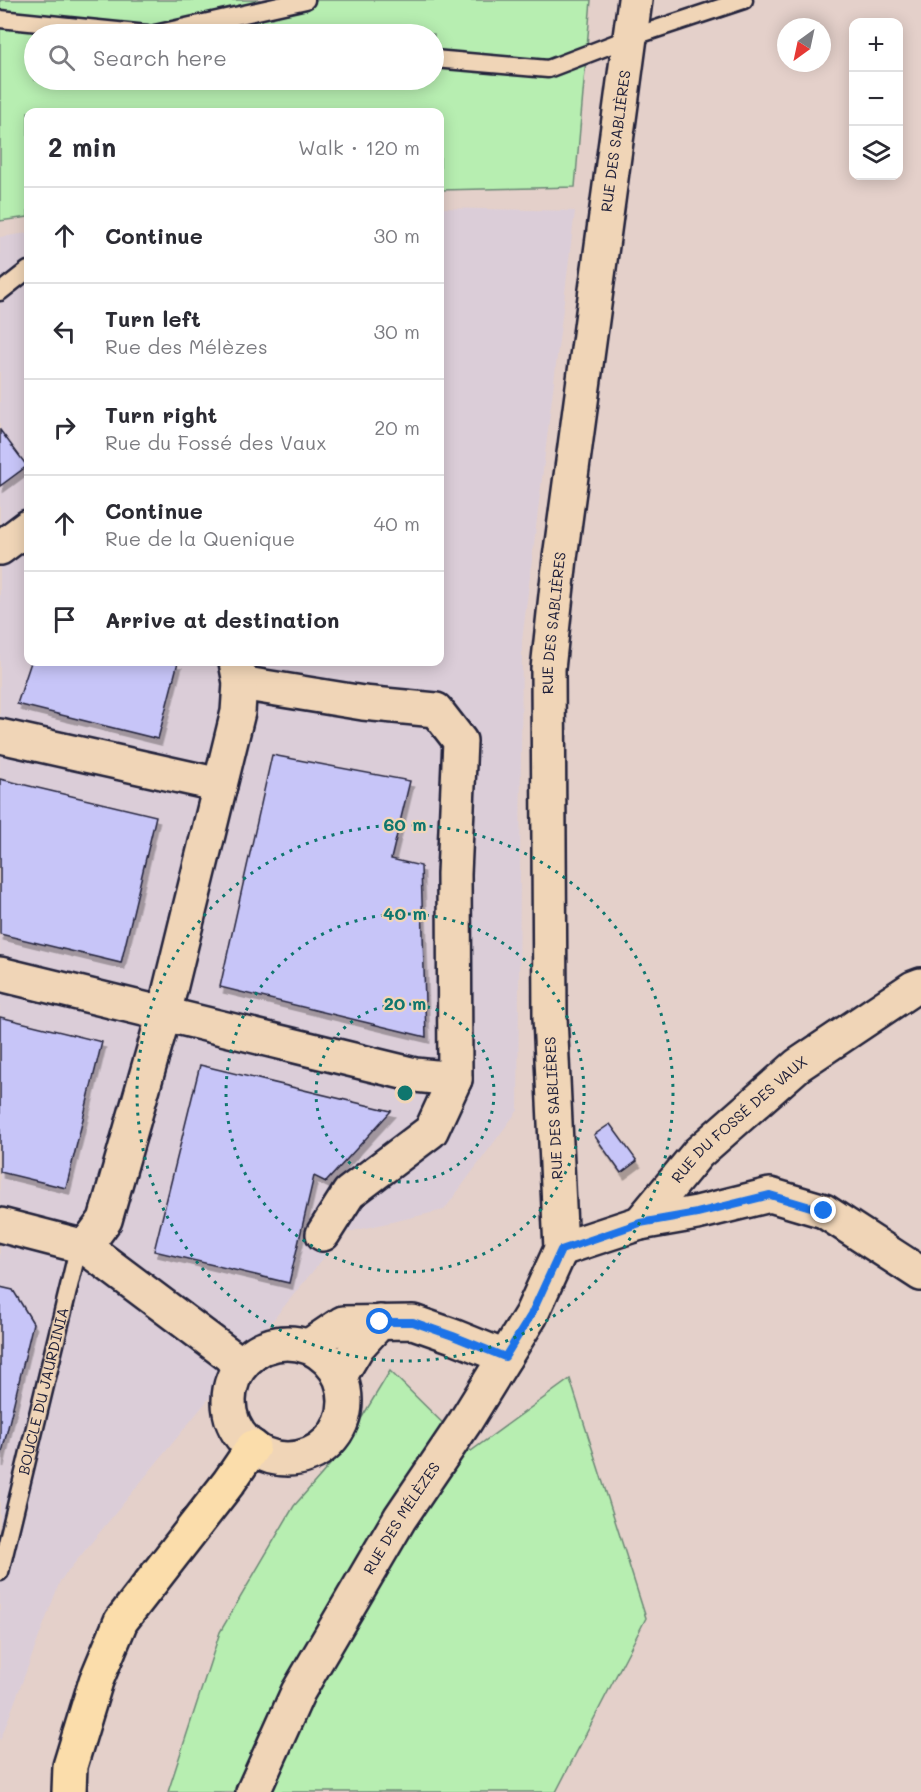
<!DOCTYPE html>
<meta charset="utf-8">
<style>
body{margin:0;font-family:Mali,sans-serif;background:#f7f7f7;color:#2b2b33}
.controls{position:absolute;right:18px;top:18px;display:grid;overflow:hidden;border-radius:12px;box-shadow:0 3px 15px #0003}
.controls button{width:54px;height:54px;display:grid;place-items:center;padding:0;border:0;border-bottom:2px solid #e1e1e2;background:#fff;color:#2b2b33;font:30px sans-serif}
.compass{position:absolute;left:777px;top:18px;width:54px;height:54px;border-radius:50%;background:#fff;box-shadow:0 3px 15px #0003;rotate:213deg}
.stop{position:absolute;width:18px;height:18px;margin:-14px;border:4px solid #1a73e8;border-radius:50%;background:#fff}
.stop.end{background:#1a73e8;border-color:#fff;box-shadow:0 2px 6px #0008}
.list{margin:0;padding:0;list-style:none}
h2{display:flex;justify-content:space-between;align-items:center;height:78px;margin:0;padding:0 24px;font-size:26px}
h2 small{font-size:20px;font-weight:400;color:#7c7c81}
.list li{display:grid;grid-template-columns:39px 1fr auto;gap:18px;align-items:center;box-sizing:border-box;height:96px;padding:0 24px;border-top:2px solid #e1e1e2}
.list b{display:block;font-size:22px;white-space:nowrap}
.list p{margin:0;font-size:20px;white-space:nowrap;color:#7c7c81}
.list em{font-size:20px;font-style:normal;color:#7c7c81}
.icon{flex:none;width:33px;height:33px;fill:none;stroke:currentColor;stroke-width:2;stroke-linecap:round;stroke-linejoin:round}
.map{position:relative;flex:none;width:921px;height:1792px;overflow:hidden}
.search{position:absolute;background:#fff;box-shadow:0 3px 15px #0003;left:24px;top:24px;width:420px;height:66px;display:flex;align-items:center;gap:15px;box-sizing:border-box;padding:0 21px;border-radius:33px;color:#7c7c81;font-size:22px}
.panel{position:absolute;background:#fff;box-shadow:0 3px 15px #0003;left:24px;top:108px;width:420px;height:558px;border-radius:12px}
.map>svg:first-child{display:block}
.built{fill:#dbcdd8}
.green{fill:#b7eeb1;stroke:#6c8876;stroke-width:1.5;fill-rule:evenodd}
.building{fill:#c7c5f8;stroke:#22223b;stroke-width:1.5;filter:url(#shadow)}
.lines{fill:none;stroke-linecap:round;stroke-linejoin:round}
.lane-casing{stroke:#22223b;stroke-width:21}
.street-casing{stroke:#22223b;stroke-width:38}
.secondary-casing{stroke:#22223b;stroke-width:38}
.highway-casing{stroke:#22223b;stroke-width:38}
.lane{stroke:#f0d5b7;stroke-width:16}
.street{stroke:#f0d5b7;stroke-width:33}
.secondary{stroke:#f0d5b7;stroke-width:33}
.highway{stroke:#fbddab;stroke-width:33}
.route{stroke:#1a73e8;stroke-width:8}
.ring{fill:none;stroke:#0f766e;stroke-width:3;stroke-dasharray:3 6}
.labels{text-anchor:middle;stroke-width:4.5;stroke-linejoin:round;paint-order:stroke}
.street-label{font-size:15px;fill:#22223b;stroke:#f0d5b7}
.centre{fill:#0f766e;stroke:#f0d5b7;stroke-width:3}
.ring-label{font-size:18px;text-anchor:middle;font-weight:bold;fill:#0f766e;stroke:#f0d5b7;stroke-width:4.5;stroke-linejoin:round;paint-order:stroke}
</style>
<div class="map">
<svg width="921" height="1792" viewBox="0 0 921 1792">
<defs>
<filter id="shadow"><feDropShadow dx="3.5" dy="6" stdDeviation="0" flood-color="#0004"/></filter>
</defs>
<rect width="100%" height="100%" fill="#e4d0ca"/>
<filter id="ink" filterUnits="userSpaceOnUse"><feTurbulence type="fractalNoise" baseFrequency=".0167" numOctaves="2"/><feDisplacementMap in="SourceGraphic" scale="12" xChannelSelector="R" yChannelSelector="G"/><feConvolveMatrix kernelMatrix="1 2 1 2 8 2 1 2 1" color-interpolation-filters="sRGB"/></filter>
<g filter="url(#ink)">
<!-- built -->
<path class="built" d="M440,208L575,211L522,641L518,1110L444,1210L344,1233L60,1581L0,1741V237L28,233V662H440Z"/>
<!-- green -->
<path class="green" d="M0,0H591L575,187L440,190V112H28V217L0,221ZM34,34H434V80H34Z
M390,1371L471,1451L570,1379L646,1618L556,1792H168L220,1632L294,1506L341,1452Z"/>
<!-- building -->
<path class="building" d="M0,430L27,466L0,486Z
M31,662H178L158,739L17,704Z
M272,755L410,781L391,859L421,866L426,1037L220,987Z
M0,779L156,816L121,963L0,934Z
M0,1017L102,1042L66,1188L0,1172Z
M200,1065L391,1111L326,1182L314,1176L289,1283L154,1251Z
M610,1124L637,1161L621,1173L594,1135Z
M0,1287L13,1290L33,1323L0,1461Z"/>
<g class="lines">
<defs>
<g id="lane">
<path d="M0,19L147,34"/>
<path d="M155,34L306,0"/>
<path d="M434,59L548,69L629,38L744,0"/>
<path d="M0,292L28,270"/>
<path id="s1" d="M0,1572L79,1245"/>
</g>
<g id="street">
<path d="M0,548L28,527"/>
<path d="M240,683L363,703L436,710L460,741L454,874L455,1079L431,1131L349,1193L323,1234"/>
<path d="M0,736L220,785"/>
<path d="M0,974L415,1075L455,1079"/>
<path id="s2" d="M640,1223L698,1153L798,1065L913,988L921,985"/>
<path d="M0,1225L85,1247L229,1355L239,1367"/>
<path d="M85,1247L105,1220L164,1014L238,712L240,683L236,662"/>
<path d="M561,1249L640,1223L697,1213L770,1195L824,1211L921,1274"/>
</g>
<g id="secondary">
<circle cx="287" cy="1401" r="58"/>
<path d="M309,1346L343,1323L413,1322L453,1336L505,1357"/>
<path d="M340,1376L358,1346L380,1322"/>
<path id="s3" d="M253,1792L298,1692L400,1518L465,1422L531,1315L561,1249L550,1017L548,669L560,558L635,0"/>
</g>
<path id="highway" d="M69,1792L70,1766L96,1681L121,1621L229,1482L253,1447"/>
</defs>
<!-- lane casing -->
<use href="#lane" class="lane-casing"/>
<!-- street casing -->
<use href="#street" class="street-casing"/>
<!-- secondary casing -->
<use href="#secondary" class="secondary-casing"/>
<!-- highway casing -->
<use href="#highway" class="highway-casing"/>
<!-- lane -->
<use href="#lane" class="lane"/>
<!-- street -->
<use href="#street" class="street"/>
<!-- secondary -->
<use href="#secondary" class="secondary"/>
<!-- highway -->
<use href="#highway" class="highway"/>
</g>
</g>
<g class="lines" filter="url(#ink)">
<!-- route -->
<path class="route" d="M380,1322H413L453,1336L505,1357L531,1315L561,1250L640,1223L697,1213L770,1195L824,1211"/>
</g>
<!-- distance rings -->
<g class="ring">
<circle cx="405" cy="1093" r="89"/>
<circle cx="405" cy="1093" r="179"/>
<circle cx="405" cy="1093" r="268"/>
</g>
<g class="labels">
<!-- street labels -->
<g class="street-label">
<text dy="5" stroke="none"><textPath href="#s3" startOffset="1738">RUE DES SABLIÈRES</textPath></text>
<text dy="5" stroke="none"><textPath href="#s3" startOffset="1252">RUE DES SABLIÈRES</textPath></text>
<text transform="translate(554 1108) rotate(-93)" y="5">RUE DES SABLIÈRES</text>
<text dy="5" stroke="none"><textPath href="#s2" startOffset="144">RUE DU FOSSÉ DES VAUX</textPath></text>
<text dy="5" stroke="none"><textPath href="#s1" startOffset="186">BOUCLE DU JAURDINIA</textPath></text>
<text dy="5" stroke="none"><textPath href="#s3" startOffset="312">RUE DES MÉLÈZES</textPath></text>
</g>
</g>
<circle cx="405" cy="1093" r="9" class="centre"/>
<g class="ring-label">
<text x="405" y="831">60 m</text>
<text x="405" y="920">40 m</text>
<text x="405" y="1010">20 m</text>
</g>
</svg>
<div class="controls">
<button>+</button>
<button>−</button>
<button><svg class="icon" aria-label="layers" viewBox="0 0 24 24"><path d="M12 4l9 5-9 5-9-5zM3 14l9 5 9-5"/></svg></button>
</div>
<svg class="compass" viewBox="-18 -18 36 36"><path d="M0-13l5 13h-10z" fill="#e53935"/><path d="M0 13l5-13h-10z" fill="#7c7c81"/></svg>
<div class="stop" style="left:380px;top:1322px"></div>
<div class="stop end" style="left:824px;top:1211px"></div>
<div class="search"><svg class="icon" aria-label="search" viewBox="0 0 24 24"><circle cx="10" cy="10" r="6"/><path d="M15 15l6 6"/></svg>Search here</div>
<section class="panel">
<h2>2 min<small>Walk · 120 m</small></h2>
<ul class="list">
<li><svg class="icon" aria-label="ahead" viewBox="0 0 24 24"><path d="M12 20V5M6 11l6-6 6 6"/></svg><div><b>Continue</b></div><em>30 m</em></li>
<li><svg class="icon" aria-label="left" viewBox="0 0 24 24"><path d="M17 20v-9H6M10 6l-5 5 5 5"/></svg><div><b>Turn left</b><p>Rue des Mélèzes</p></div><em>30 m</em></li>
<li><svg class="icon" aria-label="right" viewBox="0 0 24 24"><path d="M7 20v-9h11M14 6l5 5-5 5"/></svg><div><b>Turn right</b><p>Rue du Fossé des Vaux</p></div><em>20 m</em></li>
<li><svg class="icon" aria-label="ahead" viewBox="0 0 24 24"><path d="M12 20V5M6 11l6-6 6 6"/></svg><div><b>Continue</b><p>Rue de la Quenique</p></div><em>40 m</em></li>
<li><svg class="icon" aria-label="arrive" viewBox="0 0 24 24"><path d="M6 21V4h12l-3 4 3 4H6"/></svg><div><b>Arrive at destination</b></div></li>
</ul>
</section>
</div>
